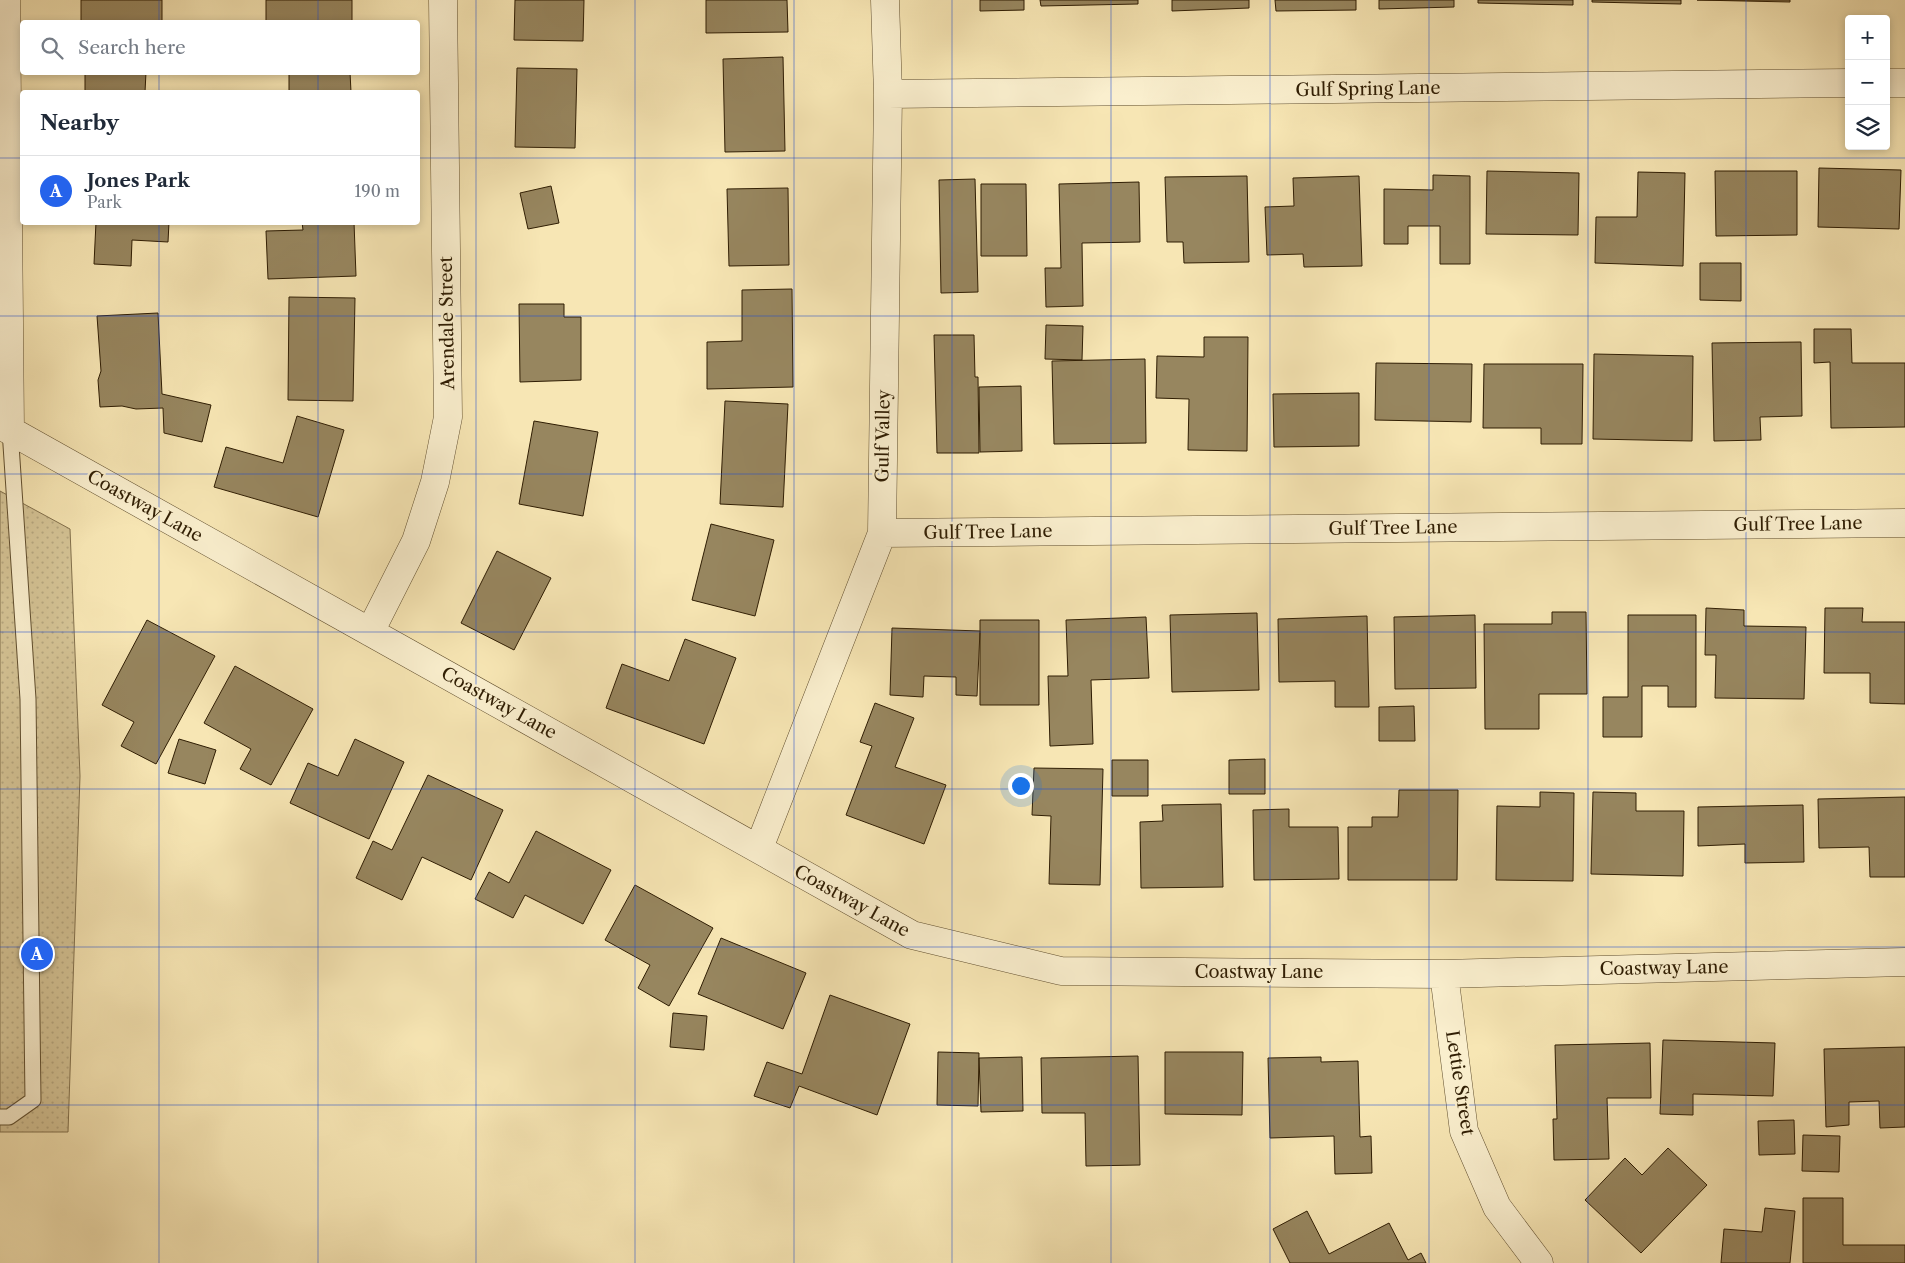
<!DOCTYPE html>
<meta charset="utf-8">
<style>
body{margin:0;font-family:"Libre Caslon Text",serif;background:#f6f6f7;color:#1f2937}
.controls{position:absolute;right:15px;top:15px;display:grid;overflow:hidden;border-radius:5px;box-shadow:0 2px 8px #0003}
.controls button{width:45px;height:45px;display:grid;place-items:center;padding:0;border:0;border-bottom:1px solid #e0e1e3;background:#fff;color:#1f2937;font:25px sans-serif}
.you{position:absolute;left:1020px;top:785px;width:18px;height:18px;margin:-12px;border:4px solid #fff;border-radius:50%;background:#1a73e8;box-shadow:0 0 0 8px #1a73e833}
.badge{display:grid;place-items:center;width:32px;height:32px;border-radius:50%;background:#2563eb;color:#fff;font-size:16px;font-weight:700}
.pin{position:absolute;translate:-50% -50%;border:2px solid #fff;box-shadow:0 1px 5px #0006}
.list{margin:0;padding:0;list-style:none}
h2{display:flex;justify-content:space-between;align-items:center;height:65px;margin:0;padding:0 20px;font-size:21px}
h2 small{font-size:16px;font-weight:400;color:#747a83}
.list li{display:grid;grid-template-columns:32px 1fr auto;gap:15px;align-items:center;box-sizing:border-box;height:70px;padding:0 20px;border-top:1px solid #e0e1e3}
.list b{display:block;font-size:19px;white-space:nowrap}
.list p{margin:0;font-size:16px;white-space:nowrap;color:#747a83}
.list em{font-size:16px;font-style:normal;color:#747a83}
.icon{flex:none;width:28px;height:28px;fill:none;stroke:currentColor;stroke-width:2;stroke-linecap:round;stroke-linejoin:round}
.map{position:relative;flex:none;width:1905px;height:1263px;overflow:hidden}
.search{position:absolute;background:#fff;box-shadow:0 2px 8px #0003;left:20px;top:20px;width:400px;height:55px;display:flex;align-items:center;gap:12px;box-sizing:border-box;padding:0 18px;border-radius:5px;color:#747a83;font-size:19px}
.panel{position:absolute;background:#fff;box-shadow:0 2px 8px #0003;left:20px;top:90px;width:400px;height:135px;border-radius:5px}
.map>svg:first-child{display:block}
.grass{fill:url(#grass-dots);stroke:#82704c}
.building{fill:#97865f;stroke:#2f1d03}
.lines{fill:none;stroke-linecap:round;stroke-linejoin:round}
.lane-casing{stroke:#614f2f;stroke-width:17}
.street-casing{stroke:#614f2f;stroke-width:29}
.lane{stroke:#faefce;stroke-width:15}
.street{stroke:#faefce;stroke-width:28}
.grid{fill:none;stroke:#1d4ed8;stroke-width:1;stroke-opacity:0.55}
.labels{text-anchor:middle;stroke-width:4.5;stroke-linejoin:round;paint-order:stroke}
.street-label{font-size:18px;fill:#2f1d03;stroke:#faefce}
</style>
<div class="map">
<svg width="1905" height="1263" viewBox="0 0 1905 1263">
<defs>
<pattern id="grass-dots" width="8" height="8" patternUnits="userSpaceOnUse" patternTransform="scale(1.25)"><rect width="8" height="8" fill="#d5c496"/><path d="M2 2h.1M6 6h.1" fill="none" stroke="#b7a880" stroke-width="1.8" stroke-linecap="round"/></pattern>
</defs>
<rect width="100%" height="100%" fill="#f7e6b4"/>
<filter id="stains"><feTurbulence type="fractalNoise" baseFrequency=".004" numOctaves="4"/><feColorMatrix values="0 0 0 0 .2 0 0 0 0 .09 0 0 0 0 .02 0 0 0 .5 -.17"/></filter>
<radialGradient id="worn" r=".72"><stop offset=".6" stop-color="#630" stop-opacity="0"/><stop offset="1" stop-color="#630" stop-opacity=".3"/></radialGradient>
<!-- grass -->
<path class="grass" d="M0,491L70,529L80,776L68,1132H0Z"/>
<!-- building -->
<path class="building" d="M81,0H162V22H81Z
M266,0H352V22H266Z
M515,0H584L583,41L514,40Z
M706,0H787L788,32L706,33Z
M980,0H1024V10L980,11Z
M1040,0H1138V4L1041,6Z
M1172,0H1249V8L1172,11Z
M1275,0H1356V10L1276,11Z
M1379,0H1454V7L1379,9Z
M1478,0H1573V5L1478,3Z
M1592,0H1681V4L1592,2Z
M1697,0H1790V2Z
M783,57L785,151L725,152L723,59Z
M517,68L577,69L575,148L515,147Z
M85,72H146L145,92H85Z
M289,72H350L351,92H289Z
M1819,168L1901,170L1899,229L1818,227Z
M1487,171L1579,173L1578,235L1486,234Z
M1715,171H1797V235L1716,236Z
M1638,172L1685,173L1683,266L1595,263L1596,217H1637Z
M1433,175L1470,176V264H1440V226H1408V244H1384V189L1433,190Z
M1247,176L1249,262L1184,263L1183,242H1167L1165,177Z
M1359,176L1362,266L1304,267L1303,254L1267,255L1265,207L1294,206L1293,178Z
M975,179L978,292L941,293L939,180Z
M1139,182L1140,242L1082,243L1083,306L1046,307L1045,268H1061L1059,184Z
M981,184H1026L1027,256H981Z
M551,186L559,223L528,229L520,193Z
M788,188L789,265L729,266L727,189Z
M96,222H169L168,242L132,240L131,266L94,264Z
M302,222H354L356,276L268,279L266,231L303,230Z
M1700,263H1741V301L1700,300Z
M792,289L793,387L707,389V342L742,341V290Z
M289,297L355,298L353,401L288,400Z
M519,304H564V317H581V380L520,382Z
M158,313L162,394L211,405L202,442L164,433L163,408L136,409L122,406L100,407L98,380L101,371L97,316Z
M1046,325L1083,326L1082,360L1045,359Z
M1814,329H1851L1852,363H1905V427L1831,428L1830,362L1814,363Z
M934,335H974L975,377H978L979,453H937Z
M1204,337H1248L1247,451L1188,450L1189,399L1156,398L1157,356L1204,357Z
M1801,342L1802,416L1760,417L1761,440L1714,441L1712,343Z
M1594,354L1693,356L1692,441L1593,439Z
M1145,359L1146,443L1054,444L1052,361Z
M1376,363L1472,364L1471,422L1375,420Z
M1484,364H1583L1582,444H1541V428H1483Z
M1021,386L1022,451L980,452L979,387Z
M1359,393V446L1274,447L1273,394Z
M725,401L788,404L783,507L720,504Z
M297,416L344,430L318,517L214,487L226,447L283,463Z
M534,421L598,432L583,516L519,504Z
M711,524L774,540L755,616L692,600Z
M497,551L551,578L514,650L461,623Z
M1706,608L1744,610V626L1806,627L1804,699L1715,698L1716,655H1705Z
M1825,608H1863L1862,622H1905V704L1870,703V673H1824Z
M1552,612H1586L1587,694H1539V729H1485L1484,624H1552Z
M1257,613L1259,690L1172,692L1170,615Z
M1475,615L1476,688L1395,689L1394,617Z
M1628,615H1696V707H1668V686H1642V737H1603V697H1628Z
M1367,616L1369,707H1335V681L1279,682L1278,619Z
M1146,617L1149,678L1091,680L1093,744L1050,746L1048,676H1068L1066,620Z
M147,620L215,656L156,764L121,746L134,722L102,705Z
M980,620H1039V705H980Z
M892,628L980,631L977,696L956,695V677L924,676L923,697L890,695Z
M685,639L736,658L704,744L606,708L622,664L669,681Z
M235,666L313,709L271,785L240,769L251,749L204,723Z
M875,703L914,718L895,767L946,785L924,844L846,815L872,746L860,742Z
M1414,706L1415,741H1379V707Z
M179,739L216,750L205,784L168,773Z
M355,739L404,762L369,839L290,803L308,763L338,776Z
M1265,759V794H1229V760Z
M1112,760H1148V796H1112Z
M1034,768L1103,769L1100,885L1049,884L1051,816L1032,815Z
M428,775L503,810L471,880L422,857L402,900L356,878L373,841L392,850Z
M1399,790H1458L1457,880H1348V827H1372V817H1398Z
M1540,792L1574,793L1573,881L1496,880L1497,806L1540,807Z
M1593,792L1636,793V811H1684L1683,876L1591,874Z
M1905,797V877H1870L1869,847L1819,848L1818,799Z
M1221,804L1223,887L1141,888L1140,822L1163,821L1162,805Z
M1803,805L1804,862L1745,863V844L1698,846V807Z
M1289,809V827H1338L1339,879L1254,880L1253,810Z
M536,831L611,870L583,924L525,895L513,918L475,899L489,872L509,883Z
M635,885L713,928L669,1006L638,988L650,965L605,940Z
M721,938L806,973L783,1029L698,994Z
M830,995L910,1024L877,1115L799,1086L790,1108L754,1096L767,1062L802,1074Z
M673,1013L707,1016L704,1050L670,1047Z
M1663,1040L1775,1043L1773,1096L1693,1094V1115L1660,1114Z
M1650,1043L1651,1098H1607L1609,1159L1554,1160L1553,1119H1557L1555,1045Z
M1905,1047V1127L1880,1128L1879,1101L1849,1102V1125L1826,1127L1824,1049Z
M938,1052L979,1053L978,1106L937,1105Z
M1165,1052H1243L1242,1115L1165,1114Z
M1138,1056L1140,1165L1086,1166L1085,1113H1042L1041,1058Z
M1022,1057L1023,1111L981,1112L979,1058Z
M1321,1057V1062L1358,1061L1360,1137L1371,1136L1372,1173L1335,1174L1334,1136L1270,1138L1268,1058Z
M1794,1120L1795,1154L1759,1155L1758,1121Z
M1803,1135L1840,1136L1839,1172L1802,1171Z
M1668,1148L1707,1185L1641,1253L1585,1200L1625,1158L1642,1175Z
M1803,1198H1843V1245H1905V1263H1803Z
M1765,1208L1795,1211L1790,1263H1721L1724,1229L1762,1232Z
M1307,1211L1329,1254L1389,1223L1408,1260L1421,1253L1426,1263H1290L1273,1229Z"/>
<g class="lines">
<defs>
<path id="lane" d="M0,1117H9L33,1100L28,699L10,430"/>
<path id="street" d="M6,0L10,430
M1886,83H1905
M888,94L1849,83
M0,425L912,935L1061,971L1444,974L1905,962
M882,533L1905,523
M370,632L416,541L435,482L448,417L443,0
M759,848L882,533L888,94L885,0
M1444,974L1464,1131L1497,1207L1539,1263"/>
</defs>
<!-- lane casing -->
<use href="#lane" class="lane-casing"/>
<!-- street casing -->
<use href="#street" class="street-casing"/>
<!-- lane -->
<use href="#lane" class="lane"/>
<!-- street -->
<use href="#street" class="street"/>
</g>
<!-- grid -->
<path class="grid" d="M159,0V22M318,0V22M476,0V1263M635,0V1263M794,0V1263M952,0V1263M1111,0V1263M1270,0V1263M1429,0V1263M1588,0V1263M1746,0V1263M159,72V92M318,72V92M0,158H22M418,158H1905M159,222V1263M318,222V1263M0,316H1905M0,474H1905M0,632H1905M0,789H1905M0,947H1905M0,1105H1905"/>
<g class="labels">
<!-- street labels -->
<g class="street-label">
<text transform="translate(1368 89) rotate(-1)" y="6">Gulf Spring Lane</text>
<text transform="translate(447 323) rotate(-91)" y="6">Arendale Street</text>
<text transform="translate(883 436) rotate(-89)" y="6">Gulf Valley</text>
<text transform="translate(145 506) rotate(29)" y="6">Coastway Lane</text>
<text transform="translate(1798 524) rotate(-1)" y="6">Gulf Tree Lane</text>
<text transform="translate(1393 528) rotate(-1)" y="6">Gulf Tree Lane</text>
<text transform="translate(988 532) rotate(-1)" y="6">Gulf Tree Lane</text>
<text transform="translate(499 703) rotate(29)" y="6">Coastway Lane</text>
<text transform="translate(852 901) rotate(29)" y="6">Coastway Lane</text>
<text transform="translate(1664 968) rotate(-1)" y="6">Coastway Lane</text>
<text x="1259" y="978">Coastway Lane</text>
<text transform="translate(1460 1083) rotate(81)" y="6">Lettie Street</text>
</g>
</g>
<rect width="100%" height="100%" filter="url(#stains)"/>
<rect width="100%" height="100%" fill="url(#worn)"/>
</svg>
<div class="controls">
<button>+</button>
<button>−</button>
<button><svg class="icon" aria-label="layers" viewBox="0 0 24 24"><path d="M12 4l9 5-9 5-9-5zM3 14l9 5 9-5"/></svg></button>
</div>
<div class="you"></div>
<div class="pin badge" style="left:37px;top:954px">A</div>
<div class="search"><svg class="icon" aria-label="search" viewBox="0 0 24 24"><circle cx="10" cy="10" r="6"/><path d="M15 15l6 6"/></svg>Search here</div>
<section class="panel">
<h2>Nearby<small></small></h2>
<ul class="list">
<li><span class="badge">A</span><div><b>Jones Park</b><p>Park</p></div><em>190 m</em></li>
</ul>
</section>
</div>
